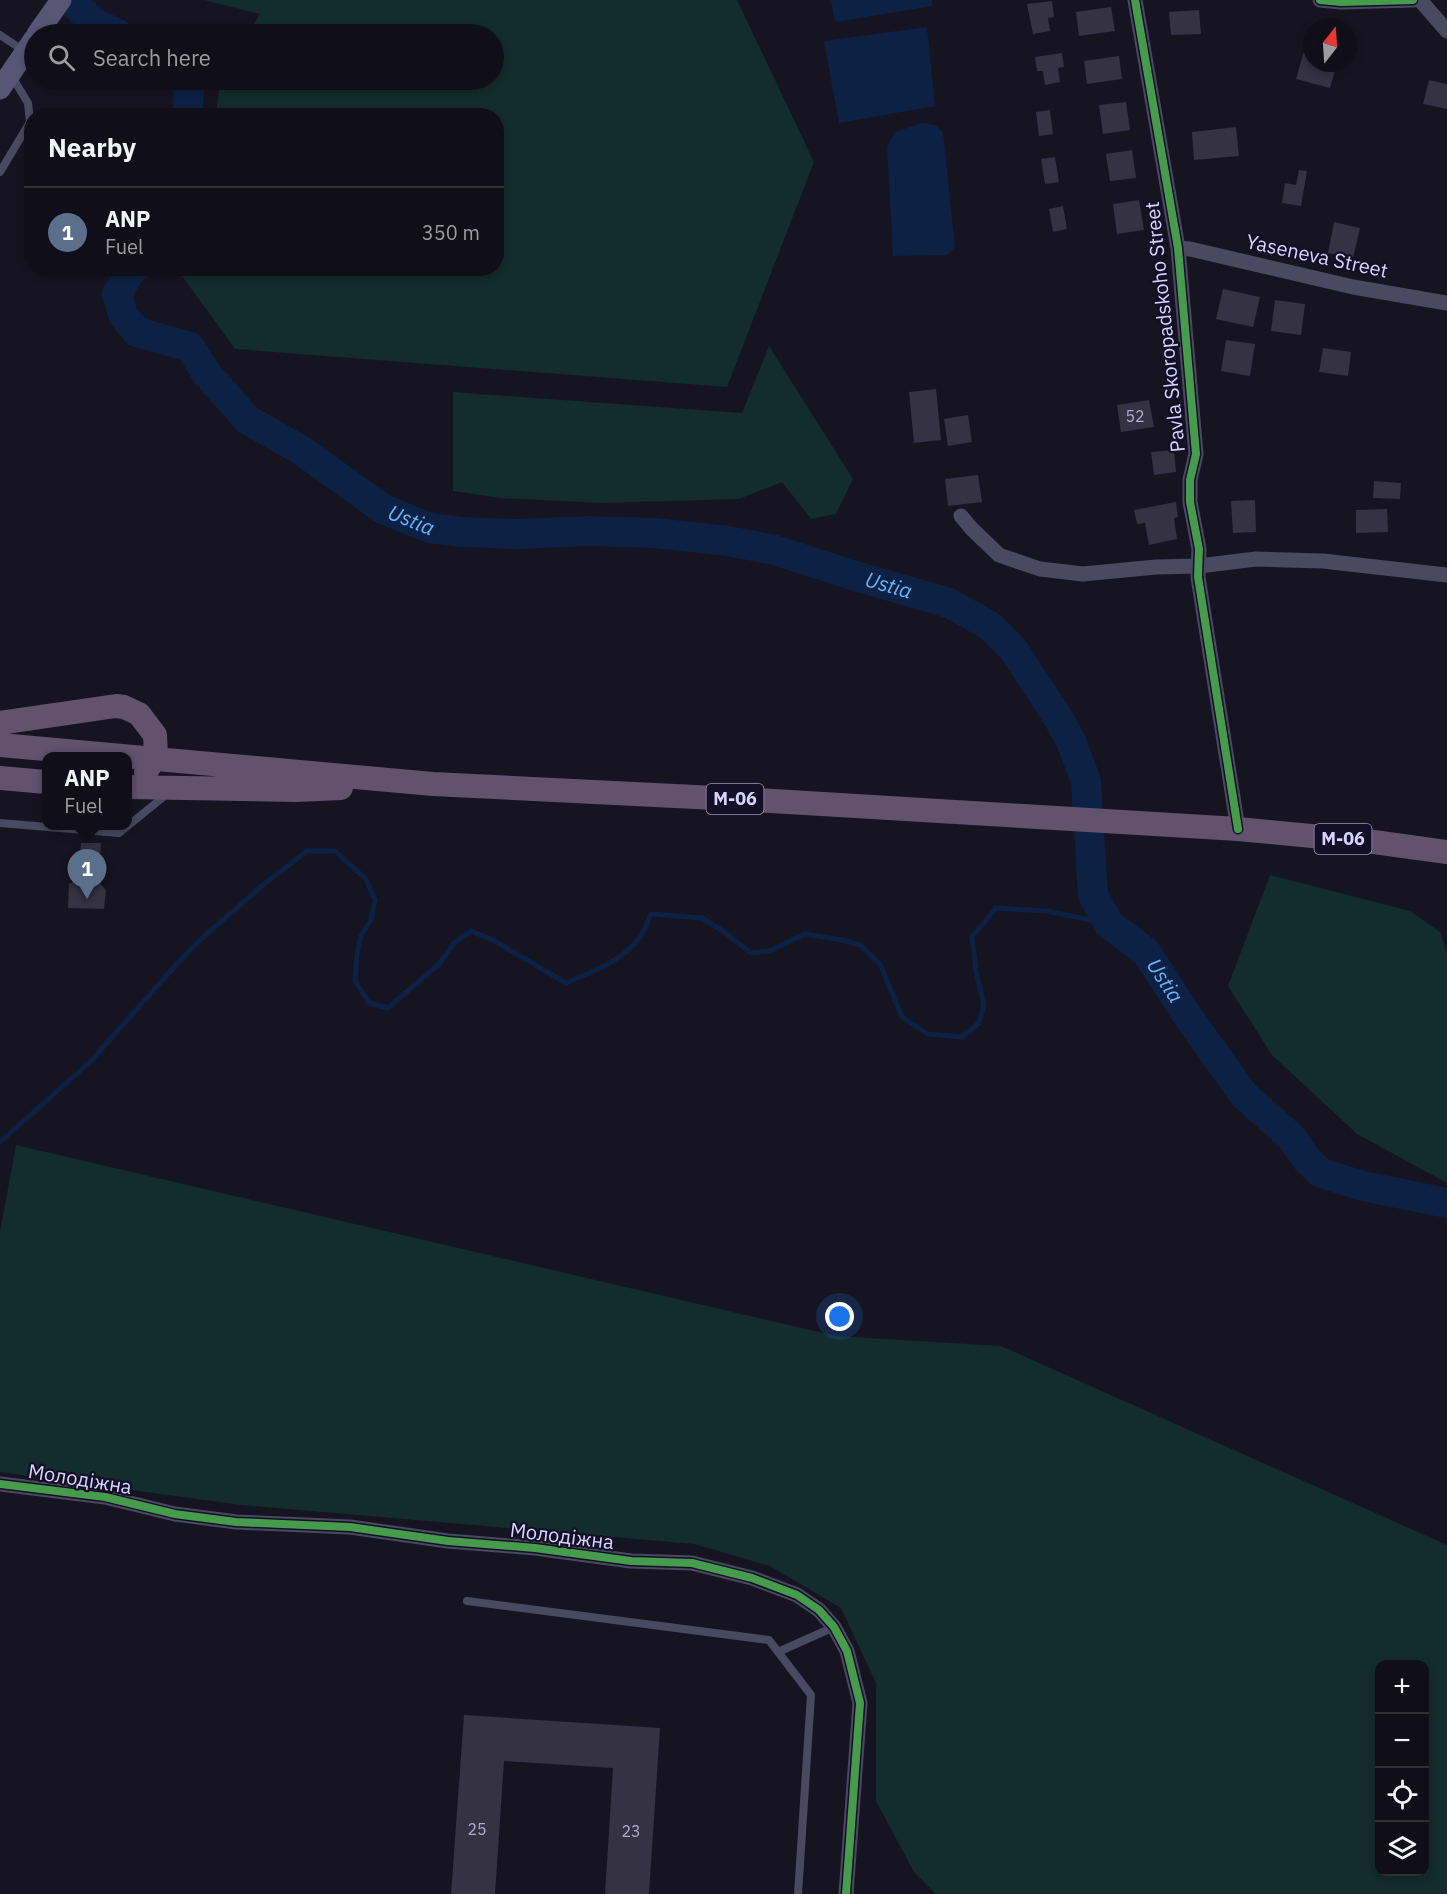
<!DOCTYPE html>
<meta charset="utf-8">
<style>
body{margin:0;font-family:"IBM Plex Sans",sans-serif;background:#1e1d26;color:#f1f3f6}
.controls{position:absolute;right:18px;bottom:18px;display:grid;overflow:hidden;border-radius:12px;box-shadow:0 3px 9px #0003}
.controls button{width:54px;height:54px;display:grid;place-items:center;padding:0;border:0;border-bottom:2px solid #302f38;background:#100f19;color:#f1f3f6;font:30px sans-serif}
.compass{position:absolute;left:1303px;top:18px;width:54px;height:54px;border-radius:50%;background:#100f19;box-shadow:0 3px 9px #0003;rotate:17deg}
.you{position:absolute;left:840px;top:1317px;width:21px;height:21px;margin:-15px;border:4px solid #fff;border-radius:50%;background:#1a73e8;box-shadow:0 0 0 9px #1a73e833}
.badge{display:grid;place-items:center;width:39px;height:39px;border-radius:50%;background:#db2777;color:#fff;font-size:20px;font-weight:700}
.pin{position:absolute;translate:-50% -50px;filter:drop-shadow(0 2px 3px #0008)}
.pin::after{content:'';position:absolute;top:32px;width:21px;height:18px;background:inherit;clip-path:polygon(0 0,100% 0,50% 100%)}
.popup{position:absolute;left:42px;top:752px;width:90px;height:78px;box-sizing:border-box;display:grid;place-content:center;border-radius:12px;background:#100f19;filter:drop-shadow(0 2px 4px #0005);font-size:20px;white-space:nowrap;color:#9c9ca2}
.popup b{font-size:22px;color:#f1f3f6}
.popup::after{content:'';position:absolute;left:50%;top:100%;margin-left:-12px;border:12px solid transparent;border-top-color:#100f19}
.list{margin:0;padding:0;list-style:none}
h2{display:flex;justify-content:space-between;align-items:center;height:78px;margin:0;padding:0 24px;font-size:26px}
h2 small{font-size:20px;font-weight:400;color:#9c9ca2}
.list li{display:grid;grid-template-columns:39px 1fr auto;gap:18px;align-items:center;box-sizing:border-box;height:90px;padding:0 24px;border-top:2px solid #302f38}
.list b{display:block;font-size:22px;white-space:nowrap}
.list p{margin:0;font-size:20px;white-space:nowrap;color:#9c9ca2}
.list em{font-size:20px;font-style:normal;color:#9c9ca2}
.icon{flex:none;width:33px;height:33px;fill:none;stroke:currentColor;stroke-width:2;stroke-linecap:round;stroke-linejoin:round}
.map{position:relative;flex:none;width:1447px;height:1894px;overflow:hidden}
.search{position:absolute;background:#100f19;box-shadow:0 3px 9px #0003;left:24px;top:24px;width:480px;height:66px;display:flex;align-items:center;gap:15px;box-sizing:border-box;padding:0 21px;border-radius:33px;color:#9c9ca2;font-size:22px}
.panel{position:absolute;background:#100f19;box-shadow:0 3px 9px #0003;left:24px;top:108px;width:480px;height:168px;border-radius:24px}
.map>svg:first-child{display:block}
.green{fill:#132c2d;fill-rule:evenodd}
.water{fill:#0d2144}
.lines{fill:none;stroke-linecap:round;stroke-linejoin:round}
.stream{stroke:#0d2144;stroke-width:5}
.river{stroke:#0d2144;stroke-width:30}
.building{fill:#343243}
.service{stroke:#4a4962;stroke-width:8}
.minor{stroke:#4a4962;stroke-width:15}
.secondary{stroke:#575674;stroke-width:21}
.trunk{stroke:#62526e;stroke-width:24}
.cycleway-casing{stroke:#130f26;stroke-width:11}
.cycleway{stroke:#469c4c;stroke-width:8}
.labels{text-anchor:middle;stroke-width:4.5;stroke-linejoin:round;paint-order:stroke}
.number-label{font-size:16px;fill:#b0acd0}
.shield{fill:#130f26;stroke:#9e99be;stroke-width:1.5}
.shield-label{font-size:18px;font-weight:bold;fill:#d9d4ff}
.street-label{font-size:20px;fill:#d9d4ff;stroke:#130f26}
.water-label{font-size:21px;font-style:italic;fill:#62b6ff;stroke:#130f26}
</style>
<div class="map">
<svg width="1447" height="1894" viewBox="0 0 1447 1894">
<rect width="100%" height="100%" fill="#161421"/>
<!-- green -->
<path class="green" d="M204,0H737L814,162L727,387L235,349L177,269L496,268V116L216,115L220,80H494V34H248L260,14Z
M769,346L853,479L836,514L811,519L782,482L739,499L600,503L501,498L453,491V392L742,413Z
M1270,875L1410,911L1440,932L1447,952V1183L1357,1134L1272,1055L1228,986Z
M16,1145L836,1336L1001,1346L1447,1545V1894H936L914,1872L876,1801V1683L841,1608L770,1566L694,1544L241,1505L0,1472V1232ZM1424,1664V1872H1380V1664Z"/>
<!-- water -->
<path class="water" d="M831,0H932V6L835,22Z
M927,27L935,106L839,123L824,41Z
M922,123L935,125L943,132L955,247L947,255L893,256L887,147L895,132Z"/>
<g class="lines">
<!-- stream -->
<path class="stream" d="M0,1142L90,1062L175,966L201,939L263,885L307,851H335L366,879L375,900L371,920L361,936L357,954L355,981L369,1003L388,1008L439,964L454,943L471,931L493,940L566,983C593,971 623,961 641,936C645,929 648,921 651,914L702,918L723,931L751,953L769,951L805,934L842,940L860,945L880,964L902,1017L928,1034L962,1037L979,1023L984,1005L976,972L972,937L996,908L1047,911L1109,924"/>
<!-- river -->
<g class="river">
<path d="M71,0L93,22L118,34"/>
<path d="M186,116L188,111L189,80"/>
<path id="s1" d="M134,268L128,275L117,294L123,315L137,332L190,347L206,373L248,420L301,450L383,509L430,528L462,532L516,534L589,531L655,533L728,541L775,550L852,575L949,603L990,626L1013,649L1057,716L1071,741L1086,781L1093,895L1109,924L1146,952L1189,1018L1244,1095L1292,1138L1307,1160L1321,1173L1363,1186L1447,1203"/>
</g>
</g>
<!-- building -->
<path class="building" d="M1052,1L1054,17L1048,18L1050,31L1033,34L1027,4Z
M1111,7L1115,31L1079,36L1076,12Z
M1199,10L1201,34L1171,35L1169,12Z
M1306,44L1312,46V63H1337L1330,88L1296,79Z
M1062,53L1064,67L1058,68L1060,82L1045,85L1043,71H1037L1035,57Z
M1119,56L1122,79L1087,84L1084,61Z
M1429,80L1447,84V109L1423,104Z
M1126,102L1130,130L1103,134L1099,105Z
M1050,110L1053,134L1039,136L1036,112Z
M1236,127L1239,156L1194,160L1192,132Z
M1132,150L1136,178L1110,181L1106,154Z
M1055,157L1059,182L1045,184L1041,159Z
M1299,170L1307,171L1301,206L1282,203L1285,183L1296,185Z
M1139,200L1144,230L1117,234L1113,204Z
M1063,206L1067,229L1053,232L1049,209Z
M1334,222L1360,228L1353,258L1328,253Z
M1223,289L1260,297L1253,327L1216,319Z
M1275,300L1305,304L1301,335L1271,331Z
M1226,340L1255,344L1250,376L1221,371Z
M1323,348L1351,352L1348,376L1319,372Z
M936,389L941,440L914,443L909,392Z
M1149,400L1154,427L1121,432L1117,405Z
M968,415L972,442L948,446L944,419Z
M1174,450L1176,472L1154,475L1151,452Z
M978,475L982,502L948,506L945,479Z
M1374,481L1401,483L1400,499L1373,498Z
M1255,500L1256,532L1233,533L1231,501Z
M1176,502L1178,517L1174,518L1177,539L1149,545L1145,523L1137,524L1134,510Z
M1387,509L1388,532L1356,533V510Z
M81,843H101L98,881L106,890L104,909L68,908L69,884L78,879Z
M464,1715L660,1728L649,1894H605L613,1768L504,1761L495,1894H451Z"/>
<g class="lines">
<!-- service -->
<path class="service" d="M0,35L24,51
M0,172L30,122L28,103L11,75
M0,823L119,833L167,794
M467,1601L769,1640L811,1695L798,1894
M778,1652L834,1627"/>
<!-- minor -->
<path class="minor" d="M1135,0L1178,248L1196,454L1190,480V502L1199,549L1198,577L1238,829
M1320,0L1341,2L1413,0
M1420,0L1447,31
M1178,248L1190,249L1353,287L1447,303
M961,516L971,528L999,555L1040,569L1083,574L1156,567L1199,566L1256,559L1323,561L1447,575
M0,1484L105,1497L175,1514L236,1522L350,1527L448,1541L535,1548L631,1561L692,1563L752,1578L797,1595L819,1610L834,1627L847,1651L860,1703L846,1894"/>
<!-- secondary -->
<path class="secondary" d="M37,34L61,0
M0,89L34,39"/>
<!-- trunk -->
<path class="trunk" d="M0,723L116,706L124,707L139,714L155,735L156,755L146,772
M0,745L433,784L756,800L1238,829L1374,842L1447,852
M0,778L46,782
M128,787L296,790L341,788"/>
<defs>
<path id="cycleway" d="M1135,0L1178,248L1196,454L1190,480V502L1199,549L1198,577L1238,829
M1320,0L1341,2L1413,0
M0,1484L105,1497L175,1514L236,1522L350,1527L448,1541L535,1548L631,1561L692,1563L752,1578L797,1595L819,1610L834,1627L847,1651L860,1703L846,1894"/>
</defs>
<!-- cycleway casing -->
<use href="#cycleway" class="cycleway-casing"/>
<!-- cycleway -->
<use href="#cycleway" class="cycleway"/>
</g>
<g class="labels">
<!-- number labels -->
<g class="number-label">
<text x="1135" y="422">52</text>
<text x="477" y="1835">25</text>
<text x="631" y="1837">23</text>
</g>
<!-- shield labels -->
<g class="shield">
<rect x="706.5" y="784" width="57" height="30" rx="4.5"/>
<rect x="1314.5" y="824" width="57" height="30" rx="4.5"/>
</g>
<g class="shield-label">
<text x="735" y="805">М-06</text>
<text x="1343" y="845">М-06</text>
</g>
<!-- street labels -->
<g class="street-label">
<text transform="translate(1317 256) rotate(12)" y="7">Yaseneva Street</text>
<text transform="translate(1165 327) rotate(-96)" y="7">Pavla Skoropadskoho Street</text>
<text transform="translate(80 1479) rotate(9)" y="7">Молодіжна</text>
<text transform="translate(562 1536) rotate(7)" y="7">Молодіжна</text>
</g>
<!-- water labels -->
<g class="water-label">
<text dy="7" stroke="none"><textPath href="#s1" startOffset="416">Ustia</textPath></text>
<text dy="7" stroke="none"><textPath href="#s1" startOffset="902">Ustia</textPath></text>
<text dy="7" stroke="none"><textPath href="#s1" startOffset="1424">Ustia</textPath></text>
</g>
</g>
</svg>
<div class="controls">
<button>+</button>
<button>−</button>
<button><svg class="icon" aria-label="locate" viewBox="0 0 24 24"><circle cx="12" cy="12" r="6"/><path d="M12 2v4M12 18v4M2 12h4M18 12h4"/></svg></button>
<button><svg class="icon" aria-label="layers" viewBox="0 0 24 24"><path d="M12 4l9 5-9 5-9-5zM3 14l9 5 9-5"/></svg></button>
</div>
<svg class="compass" viewBox="-18 -18 36 36"><path d="M0-13l5 13h-10z" fill="#e53935"/><path d="M0 13l5-13h-10z" fill="#9c9ca2"/></svg>
<div class="you"></div>
<div class="pin badge" style="left:87px;top:899px;background:#5c6f8a">1</div>
<div class="popup"><b>ANP</b>Fuel</div>
<div class="search"><svg class="icon" aria-label="search" viewBox="0 0 24 24"><circle cx="10" cy="10" r="6"/><path d="M15 15l6 6"/></svg>Search here</div>
<section class="panel">
<h2>Nearby<small></small></h2>
<ul class="list">
<li><span class="badge" style="background:#5c6f8a">1</span><div><b>ANP</b><p>Fuel</p></div><em>350 m</em></li>
</ul>
</section>
</div>
